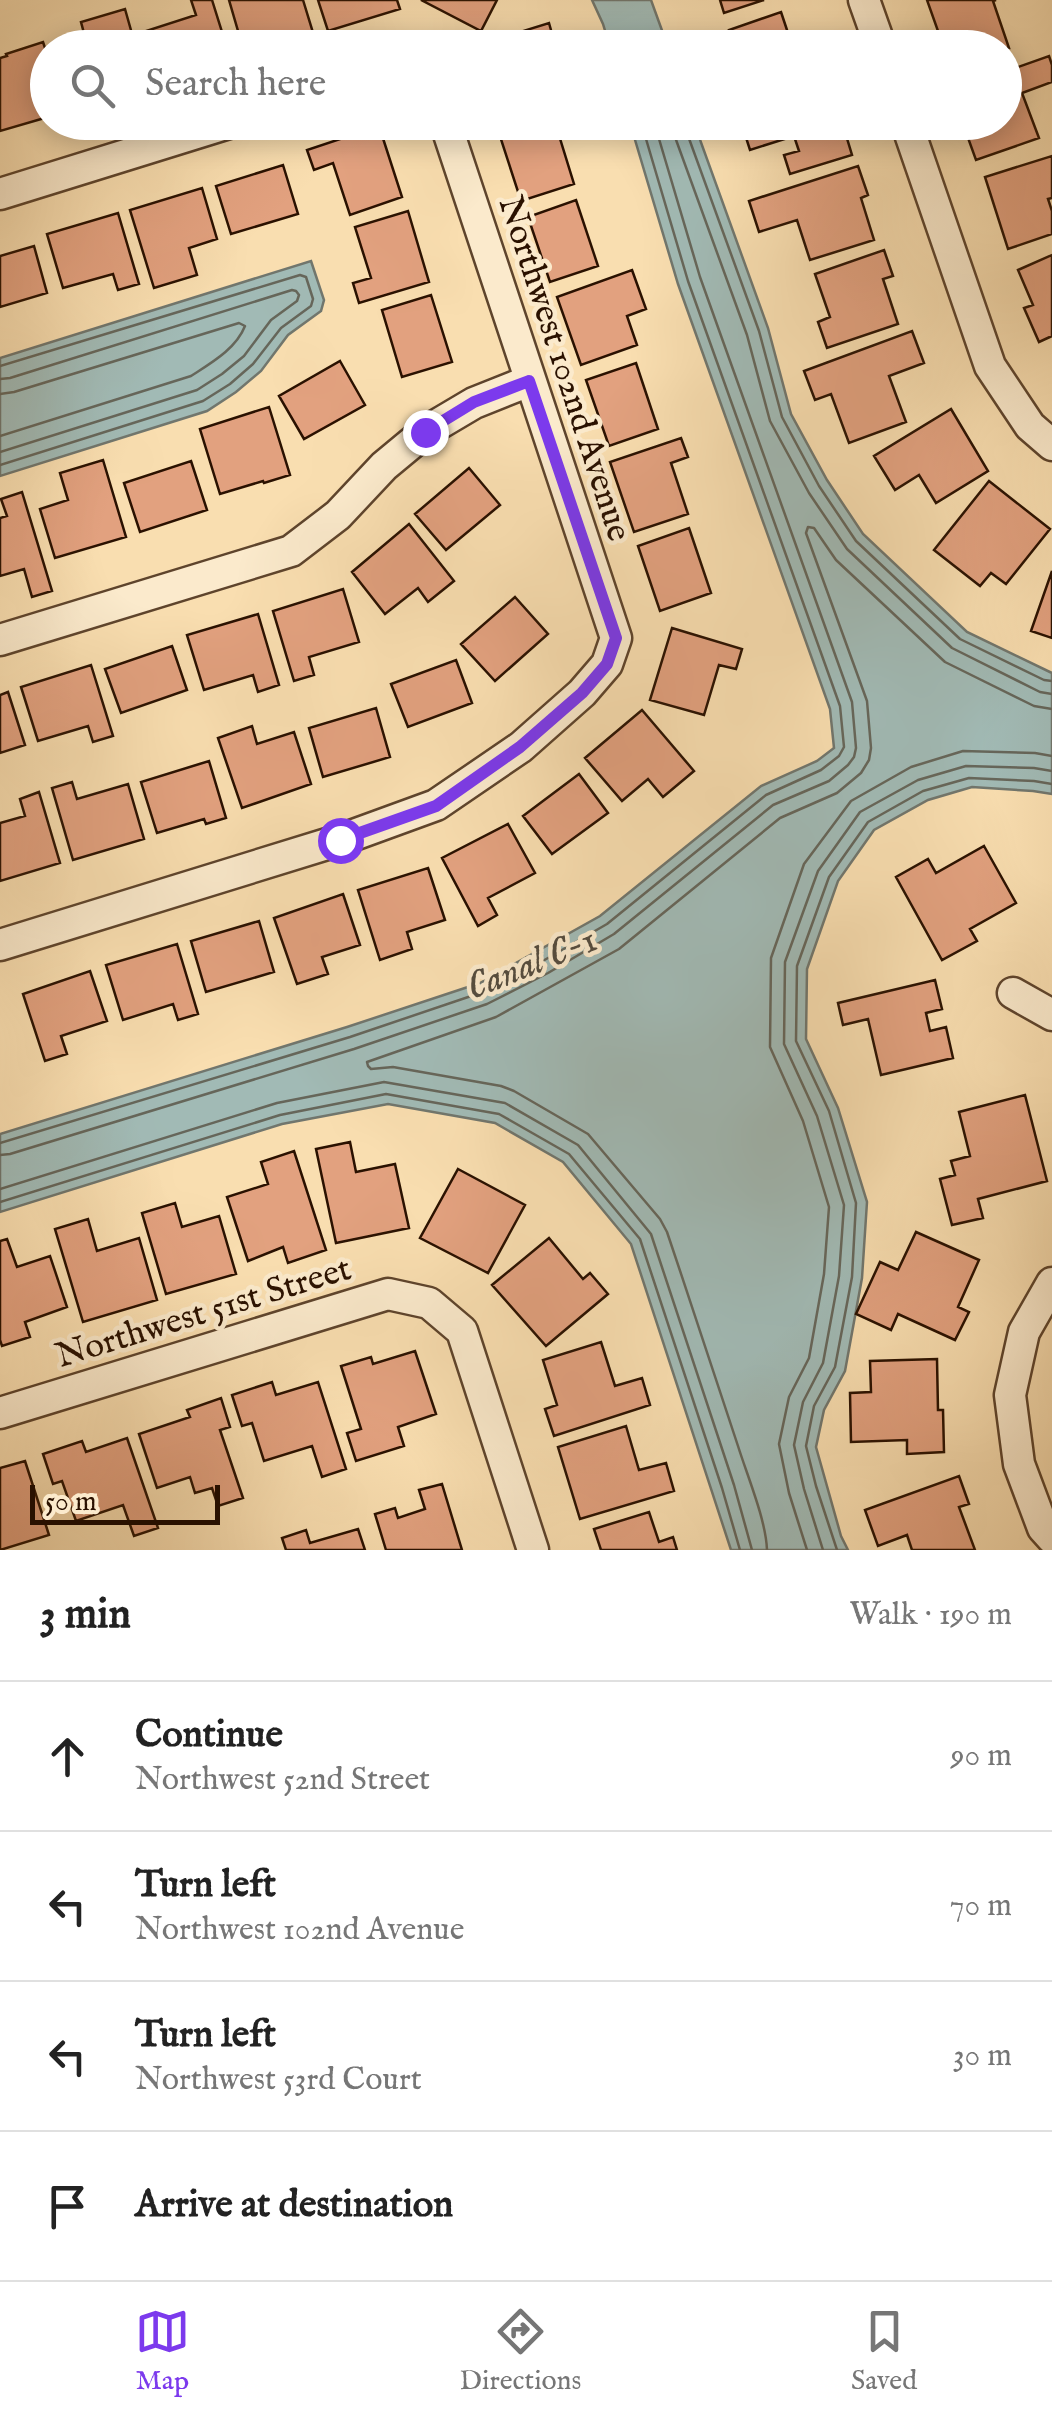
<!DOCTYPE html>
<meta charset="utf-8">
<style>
body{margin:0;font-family:"IM FELL English",serif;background:#f2f2f2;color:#222}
.scale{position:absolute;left:30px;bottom:25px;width:190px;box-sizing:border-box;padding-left:10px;border:5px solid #2a1100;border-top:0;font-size:28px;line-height:35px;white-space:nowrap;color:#2a1100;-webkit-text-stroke:8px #fbeacc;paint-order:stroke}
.stop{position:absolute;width:30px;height:30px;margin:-22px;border:8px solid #7c3aed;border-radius:50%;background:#fff}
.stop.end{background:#7c3aed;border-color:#fff;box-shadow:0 2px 10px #0008}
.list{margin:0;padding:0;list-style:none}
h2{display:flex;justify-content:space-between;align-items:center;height:130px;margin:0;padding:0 40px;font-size:42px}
h2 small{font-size:32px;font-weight:400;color:#767676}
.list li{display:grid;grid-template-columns:65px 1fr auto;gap:30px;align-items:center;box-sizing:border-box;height:150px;padding:0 40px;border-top:2px solid #e0e0e0}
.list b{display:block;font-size:38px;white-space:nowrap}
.list p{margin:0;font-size:32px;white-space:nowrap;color:#767676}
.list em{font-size:32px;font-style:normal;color:#767676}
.icon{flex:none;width:55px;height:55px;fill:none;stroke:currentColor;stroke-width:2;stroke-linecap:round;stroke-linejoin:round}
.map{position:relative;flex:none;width:1052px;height:1550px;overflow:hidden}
.search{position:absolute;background:#fff;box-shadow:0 5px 25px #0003;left:30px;right:30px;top:30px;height:110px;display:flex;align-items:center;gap:25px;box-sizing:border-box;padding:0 35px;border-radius:55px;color:#767676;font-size:38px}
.sheet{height:730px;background:#fff}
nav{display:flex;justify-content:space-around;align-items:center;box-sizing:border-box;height:140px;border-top:2px solid #e0e0e0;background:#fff;font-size:28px;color:#767676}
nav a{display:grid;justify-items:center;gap:5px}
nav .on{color:#7c3aed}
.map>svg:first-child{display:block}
.water{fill:#a1bab5;stroke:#71766d;stroke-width:2.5}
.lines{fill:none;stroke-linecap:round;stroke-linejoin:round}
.shore{stroke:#66665a;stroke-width:2.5}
.building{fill:#e2a17f;stroke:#2a1100;stroke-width:2.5}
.minor-casing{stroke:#5e442c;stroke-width:35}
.minor{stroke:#fbeacc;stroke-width:30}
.route{stroke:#7c3aed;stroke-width:12}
.labels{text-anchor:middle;stroke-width:9;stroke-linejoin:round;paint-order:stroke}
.street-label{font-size:35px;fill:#2a1100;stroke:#fbeacc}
.water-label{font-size:38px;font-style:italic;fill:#544c3f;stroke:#fbeacc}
</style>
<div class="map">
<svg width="1052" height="1550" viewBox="0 0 1052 1550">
<rect width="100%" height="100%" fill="#f9deb0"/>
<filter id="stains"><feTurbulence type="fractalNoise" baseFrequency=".002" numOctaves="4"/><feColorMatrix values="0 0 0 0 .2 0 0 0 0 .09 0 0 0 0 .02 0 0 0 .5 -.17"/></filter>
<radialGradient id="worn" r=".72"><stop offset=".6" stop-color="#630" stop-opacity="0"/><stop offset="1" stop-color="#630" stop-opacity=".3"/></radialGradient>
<!-- water -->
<path class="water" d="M592,0H651L668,47H610L603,24Z
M630,123H694L768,328L791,414L827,480L863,534L967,632L1052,673V794L1033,791L972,787L928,800L874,830L838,881L807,969L806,1039L838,1108L867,1202L862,1278L845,1371L824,1410L816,1447L841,1536L848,1550H731L631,1244L563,1162L495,1123L388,1104L282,1124L0,1212V1134L347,1027L480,983L600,916L761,786L817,761L834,748L830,709L678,284Z
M311,261L324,300L321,311L288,335L261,371L236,392L207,411L0,476V358Z"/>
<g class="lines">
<!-- shore -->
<path class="shore" d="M672,122L675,137L747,335L770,421L809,493L847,549L952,648L1040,692L1052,694
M685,122L687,133L759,331L782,417L819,486L856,541L960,639L1044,680L1052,681
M0,366L300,275L306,277L313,299L311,306L281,328L253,364L230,384L203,401L0,465
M0,379L10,378L292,290L296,291L299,295L297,301L271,320L244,356L222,374L197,390L0,452
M0,394L14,392L239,323L245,326C236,349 211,363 191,376L0,436
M0,1143L350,1037L483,992L541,962L607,924L766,795L821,770L839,756L844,747L840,706L688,281L641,122
M0,1155L10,1154L354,1049L487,1004L548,973L614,934L773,805L829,781L848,765L854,757L856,748L852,702L700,277L654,122
M0,1189L277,1103L384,1082L505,1103L578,1145L651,1234L734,1485L752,1550
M0,1202L280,1115L386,1094L499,1114L569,1154L640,1239L722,1488L740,1550
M767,1550C766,1520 747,1475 738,1446C714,1374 691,1303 667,1232L660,1219L588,1134L514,1091L501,1086L393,1067L371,1069L368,1066L367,1062L496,1017L619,949L780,818L837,793L861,773L869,760L871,748L867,701L806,533L808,527L814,528L836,560L945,662L1034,706L1052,709
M807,1550L789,1493L779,1444L789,1397L809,1358L824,1274L829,1207L803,1121L770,1047L771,958L804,864L851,801L911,767L963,751L1035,753L1052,756
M823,1550L804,1489L794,1445L803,1402L823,1363L839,1276L844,1205L817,1116L784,1044L785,962L818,871L860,812L918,780L966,766L1034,768L1052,771
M837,1550L816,1486L806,1446L814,1406L835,1367L852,1277L856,1203L829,1111L796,1041L797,966L829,877L868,822L923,791L969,778L1034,781L1052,784"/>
</g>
<!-- building -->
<path class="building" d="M191,0H212L227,48H151L146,31L196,15Z
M229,0H303L314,36L275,48H243Z
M318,0H397L400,9L328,31Z
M421,0H497L481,31Z
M720,0H764L724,13Z
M927,0H996L993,1L1009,48H944Z
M125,9L136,48H88L81,22Z
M781,12L793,48H735L729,30Z
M549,23L556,48H473L472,47Z
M43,42L48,57V117L0,131V58L7,56L6,54Z
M1049,56L1052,65V82L1022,93L1039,138L976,160L963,124L1004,122V72Z
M523,122H573L574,127L558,132L574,184L521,201L498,130Z
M741,122H842L852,155L790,174L784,155L799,151L794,136L750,150Z
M379,126L402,197L350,215L333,163L314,170L307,150Z
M1052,156V198L1048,199L1052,211V234L1008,249L985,177Z
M283,165L298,214L231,234L216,186Z
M858,166L868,195L861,198L874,240L810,260L797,220L759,232L749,201Z
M202,188L217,239L189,248L197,275L154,288L130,210Z
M576,200L598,266L550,282L528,217Z
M408,211L429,282L359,303L353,283L371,278L355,227Z
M118,213L139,284L118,290L113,274L63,288L47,234Z
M34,246L47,293L0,307V256Z
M884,250L893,276L883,279L898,324L827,348L818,322L830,317L815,274Z
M1052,255V336L1039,342L1024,308L1033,305L1018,270Z
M632,270L646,309L627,316L637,345L581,365L557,297Z
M431,295L452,362L402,377L382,310Z
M912,331L924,363L889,376L906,422L849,443L831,394L815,400L804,371Z
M340,361L365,405L304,439L279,396Z
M636,363L658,429L609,446L586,380Z
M269,407L290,475L264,483L263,481L220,494L200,429Z
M951,409L988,471L936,503L919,475L895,490L874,456Z
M681,438L688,457L671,463L688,514L634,532L610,462Z
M103,460L126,537L55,558L40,509L68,500L60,473Z
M191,461L207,510L140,532L124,483Z
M469,468L500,505L446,550L415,514Z
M989,481L1050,529L1006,584L991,573L980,586L934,550Z
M22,492L52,591L32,597L24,569L0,576V518L7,516L1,499Z
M409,524L454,581L428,602L418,588L385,614L352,572Z
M689,528L711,593L660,611L638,546Z
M1052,571V638L1031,631Z
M343,589L359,642L309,657L314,675L294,681L273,611Z
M515,597L548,634L495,681L461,644Z
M258,614L279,685L258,692L253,675L204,690L187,635Z
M672,628L742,649L736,669L719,665L704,715L650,700Z
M172,646L187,690L121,713L105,669Z
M456,660L472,703L408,727L391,684Z
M91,665L113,736L93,742L88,726L38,741L21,687Z
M8,692L25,745L0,753V695Z
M376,708L390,757L323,777L309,728Z
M642,710L694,771L663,797L648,779L622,801L585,758Z
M252,726L257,744L294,732L311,784L242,808L218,738Z
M209,761L226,818L206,824L204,819L157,833L141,782Z
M579,774L608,813L552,854L523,816Z
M72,782L77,799L128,784L144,839L73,860L52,788Z
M39,792L60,863L0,881V823L25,816L20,799Z
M508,824L535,873L488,898L497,915L478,926L442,858Z
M984,846L1016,903L970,929L977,941L942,960L896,877L928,859L936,873Z
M428,868L445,920L407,932L412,949L380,960L358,890Z
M343,894L360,945L322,957L328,974L297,984L274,918Z
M259,921L274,972L206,992L191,941Z
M177,944L198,1014L178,1020L173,1004L123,1020L106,965Z
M90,971L107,1021L61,1036L67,1054L45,1061L23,994Z
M935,980L942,1009L926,1013L930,1031L946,1027L953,1058L881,1075L868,1019L843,1025L838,1003Z
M1025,1095L1047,1181L978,1199L983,1218L952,1225L940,1179L955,1175L951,1161L970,1156L959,1112Z
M350,1142L356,1172L395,1164L409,1228L336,1243L316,1149Z
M294,1151L326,1250L288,1263L283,1247L248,1261L227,1197L268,1184L261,1162Z
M458,1169L525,1205L488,1273L420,1238Z
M175,1203L182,1227L219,1216L236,1274L166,1294L142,1213Z
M88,1219L97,1251L139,1238L157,1300L83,1322L55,1229Z
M916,1232L979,1260L958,1307L969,1312L955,1340L898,1314L891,1330L856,1314L880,1262L898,1270Z
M549,1238L583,1279L590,1273L608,1294L546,1346L492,1285Z
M7,1239L17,1267L50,1256L67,1307L25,1322L30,1337L2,1346L0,1340V1241Z
M601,1342L615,1386L642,1378L650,1405L554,1436L545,1409L557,1405L543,1360Z
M415,1351L436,1414L398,1427L404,1446L356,1461L347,1433L361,1429L341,1366L371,1357L373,1364Z
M937,1359L938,1410H943L944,1452L907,1454V1440L851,1442L850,1393L871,1392L870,1361Z
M272,1382L276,1395L318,1382L346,1469L322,1477L312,1446L264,1461L252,1423L242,1426L232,1395Z
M221,1398L230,1427L220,1430L243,1498L218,1506L212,1488L195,1493L190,1477L157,1488L139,1434L190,1417L187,1410Z
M626,1426L639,1470L666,1463L674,1491L580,1519L558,1447Z
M127,1438L158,1528L134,1536L123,1505L76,1521L62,1481L53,1484L43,1454L82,1441L86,1452Z
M25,1461L49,1535L0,1550V1468Z
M959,1476L969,1504L959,1507L975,1550H912L907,1535L878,1546L865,1510Z
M442,1484L462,1550H386L375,1514L395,1508L398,1518L425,1509L419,1490Z
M649,1512L659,1542L673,1537L677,1550H601L594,1529Z
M358,1529L365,1550H286L282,1538L306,1530L310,1543Z"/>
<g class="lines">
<defs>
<path id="minor" d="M864,0L881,48
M906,122L990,366L1030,426L1052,445
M0,194L232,122
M0,640L291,551L338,515L384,466L425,432L474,403L529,381
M0,945L340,840L436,805L521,747L582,693L607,664L616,638L445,122
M1013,993L1052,1015
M1052,1283L1024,1332L1010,1395L1019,1464L1043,1528L1052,1538
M0,1413L388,1294L429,1303L462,1331L533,1550"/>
</defs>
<!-- minor casing -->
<use href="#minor" class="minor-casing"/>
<!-- minor -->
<use href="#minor" class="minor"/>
</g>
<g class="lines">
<!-- route -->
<path class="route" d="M340,840L436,806L520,747L582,693L607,664L616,638L529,381L474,402L425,432"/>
</g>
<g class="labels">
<!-- street labels -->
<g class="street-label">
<text transform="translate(566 368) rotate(72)" y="12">Northwest 102nd Avenue</text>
<text transform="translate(203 1311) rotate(-17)" y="12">Northwest 51st Street</text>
</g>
<!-- water labels -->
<g class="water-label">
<text transform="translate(531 962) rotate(-22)" y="13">Canal C-1</text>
</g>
</g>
<rect width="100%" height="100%" filter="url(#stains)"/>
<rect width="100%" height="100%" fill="url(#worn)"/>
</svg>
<div class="scale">50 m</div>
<div class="stop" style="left:340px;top:840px"></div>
<div class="stop end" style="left:425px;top:432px"></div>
<div class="search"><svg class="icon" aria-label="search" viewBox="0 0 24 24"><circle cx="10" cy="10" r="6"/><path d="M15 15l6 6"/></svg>Search here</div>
</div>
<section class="sheet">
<h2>3 min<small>Walk · 190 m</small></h2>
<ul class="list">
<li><svg class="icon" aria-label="ahead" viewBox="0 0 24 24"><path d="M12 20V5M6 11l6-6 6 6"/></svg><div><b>Continue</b><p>Northwest 52nd Street</p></div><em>90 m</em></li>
<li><svg class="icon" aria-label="left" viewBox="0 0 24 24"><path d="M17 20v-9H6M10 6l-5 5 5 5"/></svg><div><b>Turn left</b><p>Northwest 102nd Avenue</p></div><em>70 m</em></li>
<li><svg class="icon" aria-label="left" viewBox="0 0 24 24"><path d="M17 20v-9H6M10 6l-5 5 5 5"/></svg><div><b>Turn left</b><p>Northwest 53rd Court</p></div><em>30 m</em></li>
<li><svg class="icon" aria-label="arrive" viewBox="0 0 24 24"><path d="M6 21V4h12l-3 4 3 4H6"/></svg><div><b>Arrive at destination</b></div></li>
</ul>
</section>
<nav>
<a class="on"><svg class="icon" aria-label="map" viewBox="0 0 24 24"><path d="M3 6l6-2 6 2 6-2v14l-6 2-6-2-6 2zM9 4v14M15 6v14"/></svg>Map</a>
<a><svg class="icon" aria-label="directions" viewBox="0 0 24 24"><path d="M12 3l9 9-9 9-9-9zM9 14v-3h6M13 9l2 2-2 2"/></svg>Directions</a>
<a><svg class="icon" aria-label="saved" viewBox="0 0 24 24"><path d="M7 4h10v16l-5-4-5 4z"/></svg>Saved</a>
</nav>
